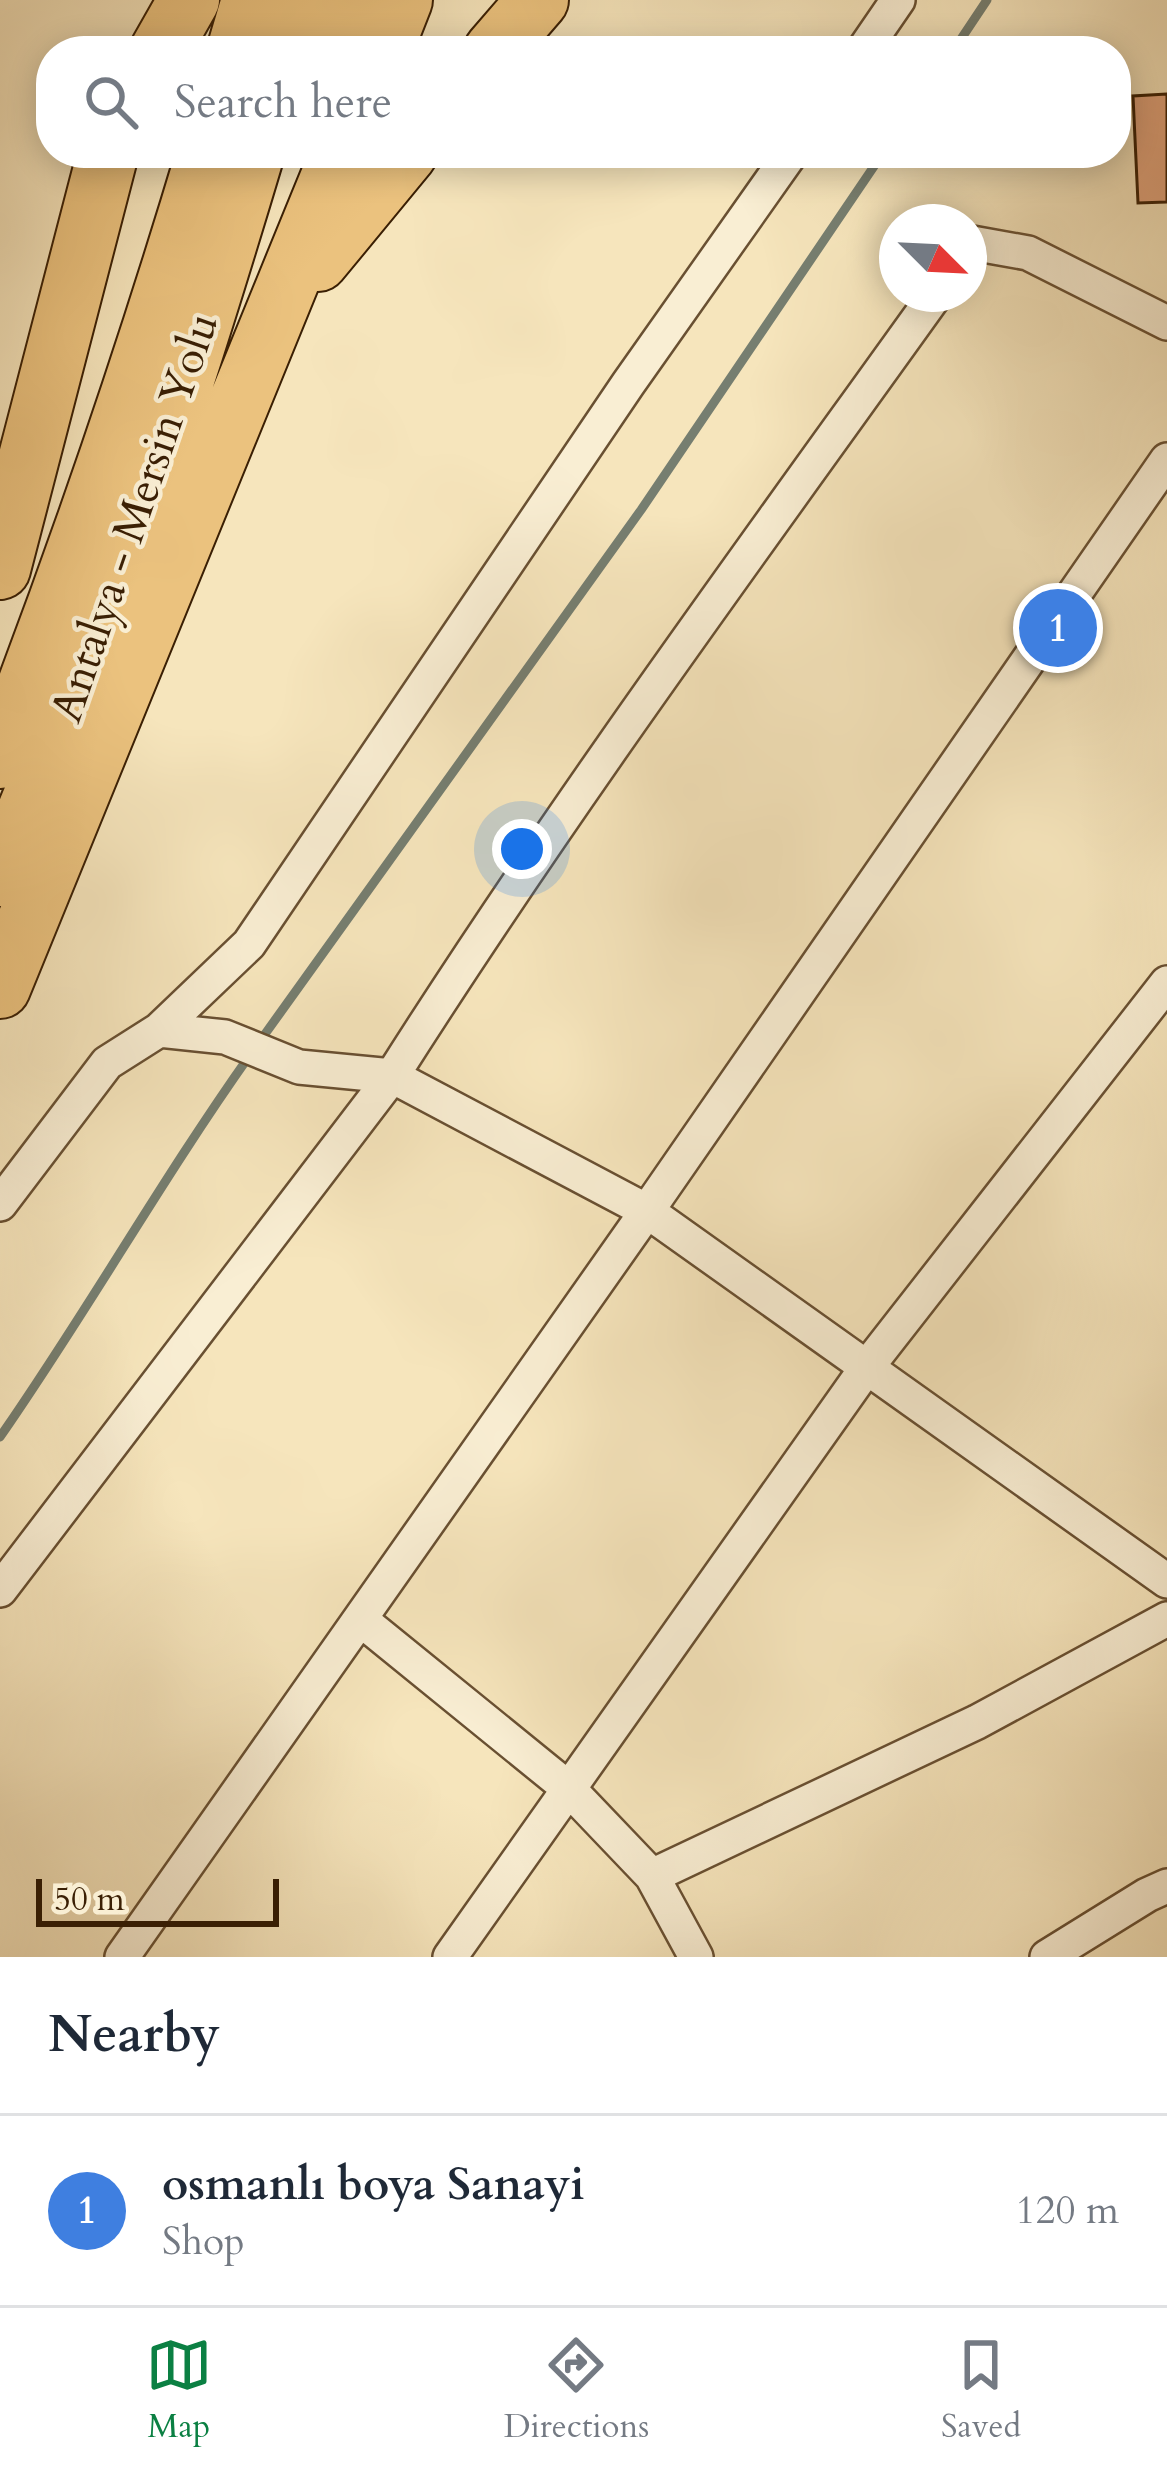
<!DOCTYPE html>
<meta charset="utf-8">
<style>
body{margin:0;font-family:Cardo,serif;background:#f6f6f7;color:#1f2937}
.compass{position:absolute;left:879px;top:204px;width:108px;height:108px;border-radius:50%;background:#fff;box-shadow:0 6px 30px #0003;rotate:114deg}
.scale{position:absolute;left:36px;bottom:30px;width:243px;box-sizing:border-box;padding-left:12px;border:6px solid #3a1f04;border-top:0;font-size:33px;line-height:42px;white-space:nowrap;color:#3a1f04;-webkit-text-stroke:9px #f9eed3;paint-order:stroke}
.you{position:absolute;left:522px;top:849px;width:42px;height:42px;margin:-30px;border:9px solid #fff;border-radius:50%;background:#1a73e8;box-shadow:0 0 0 18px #1a73e833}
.badge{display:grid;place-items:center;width:78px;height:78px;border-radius:50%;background:#0b8043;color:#fff;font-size:39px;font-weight:700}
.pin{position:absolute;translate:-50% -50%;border:6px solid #fff;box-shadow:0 3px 12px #0006}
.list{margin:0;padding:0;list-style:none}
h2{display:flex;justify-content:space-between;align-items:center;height:156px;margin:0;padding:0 48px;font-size:51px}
h2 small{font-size:39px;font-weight:400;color:#747a83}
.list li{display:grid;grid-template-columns:78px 1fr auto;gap:36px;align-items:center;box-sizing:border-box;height:192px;padding:0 48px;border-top:3px solid #e0e1e3}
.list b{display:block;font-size:45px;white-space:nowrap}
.list p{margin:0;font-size:39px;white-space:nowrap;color:#747a83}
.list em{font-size:39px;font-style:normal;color:#747a83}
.icon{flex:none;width:66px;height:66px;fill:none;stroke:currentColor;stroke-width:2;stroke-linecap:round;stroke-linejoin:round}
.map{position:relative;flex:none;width:1167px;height:1957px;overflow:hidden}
.search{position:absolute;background:#fff;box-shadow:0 6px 30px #0003;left:36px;right:36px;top:36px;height:132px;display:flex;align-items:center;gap:30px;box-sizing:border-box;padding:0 42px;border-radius:48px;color:#747a83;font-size:45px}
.sheet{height:348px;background:#fff}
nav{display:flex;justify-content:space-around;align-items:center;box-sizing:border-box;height:168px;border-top:3px solid #e0e1e3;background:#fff;font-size:33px;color:#747a83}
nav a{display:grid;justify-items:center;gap:6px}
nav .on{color:#0b8043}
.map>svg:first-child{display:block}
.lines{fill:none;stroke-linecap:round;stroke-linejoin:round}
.stream{stroke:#767e70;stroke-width:9}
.building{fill:#e1a47d;stroke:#3a1f04;stroke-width:3}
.street-casing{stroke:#695032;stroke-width:38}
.highway-casing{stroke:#3a1f04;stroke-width:64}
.street{stroke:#f9eed3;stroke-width:33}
.highway{stroke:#ebc27e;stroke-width:60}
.labels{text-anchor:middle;stroke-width:9;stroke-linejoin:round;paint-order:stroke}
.street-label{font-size:45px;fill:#3a1f04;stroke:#f9eed3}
</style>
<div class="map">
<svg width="1167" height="1957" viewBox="0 0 1167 1957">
<rect width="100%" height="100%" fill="#f6e5bc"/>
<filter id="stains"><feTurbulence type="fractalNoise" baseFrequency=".00167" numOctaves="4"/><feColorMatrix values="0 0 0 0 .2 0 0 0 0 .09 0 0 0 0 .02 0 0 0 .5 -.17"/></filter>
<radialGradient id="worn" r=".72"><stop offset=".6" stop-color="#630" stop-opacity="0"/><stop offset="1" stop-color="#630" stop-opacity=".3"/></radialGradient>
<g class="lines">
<!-- stream -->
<path class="stream" d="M953,51L987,0
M260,1041L641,510L883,153
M0,1437C87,1312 162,1179 250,1055"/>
</g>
<!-- building -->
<path class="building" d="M1167,94V202L1138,203L1133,96Z"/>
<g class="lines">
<defs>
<path id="street" d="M863,51L898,0
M969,248L972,243L1028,253L1167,323
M159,1030L249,944L628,384L791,153
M0,1204L107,1063L159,1030L225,1037L299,1067L392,1076C562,808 751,552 936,294
M0,1590L392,1076L647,1211L1167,460
M360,1619L568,1788L652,1876
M122,1957L647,1211L1167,1581
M450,1957L867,1367L1167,983
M696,1957L652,1876L977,1722L1167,1619
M1047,1957L1147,1895L1167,1886"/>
<path id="highway" d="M333,0L343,9L348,51
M160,51L189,0
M237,51L252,0
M284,51L299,0
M382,51L402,0
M494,51L538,0
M318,261L407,153
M0,569L108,153
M0,758C77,559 146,357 207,153
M0,876C102,642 181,397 254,153
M0,988L341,153"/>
</defs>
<!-- street casing -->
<use href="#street" class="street-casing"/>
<!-- highway casing -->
<use href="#highway" class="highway-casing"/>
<!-- street -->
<use href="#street" class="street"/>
<!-- highway -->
<use href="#highway" class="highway"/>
</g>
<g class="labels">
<!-- street labels -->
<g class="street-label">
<text transform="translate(133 517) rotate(-71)" y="16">Antalya - Mersin Yolu</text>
</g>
</g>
<rect width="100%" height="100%" filter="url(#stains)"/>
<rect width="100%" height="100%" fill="url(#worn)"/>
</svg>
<svg class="compass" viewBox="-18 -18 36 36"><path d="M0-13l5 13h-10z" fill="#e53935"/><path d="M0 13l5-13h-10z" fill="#747a83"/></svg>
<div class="scale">50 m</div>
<div class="you"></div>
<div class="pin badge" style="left:1058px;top:628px;background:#3f7fe0">1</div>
<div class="search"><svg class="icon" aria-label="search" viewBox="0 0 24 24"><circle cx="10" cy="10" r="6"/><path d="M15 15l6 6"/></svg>Search here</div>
</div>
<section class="sheet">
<h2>Nearby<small></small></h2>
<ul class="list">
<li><span class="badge" style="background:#3f7fe0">1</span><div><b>osmanlı boya Sanayi</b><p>Shop</p></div><em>120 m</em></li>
</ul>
</section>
<nav>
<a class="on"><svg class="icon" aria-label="map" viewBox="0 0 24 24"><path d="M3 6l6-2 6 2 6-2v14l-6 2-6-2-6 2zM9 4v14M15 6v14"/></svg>Map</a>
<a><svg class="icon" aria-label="directions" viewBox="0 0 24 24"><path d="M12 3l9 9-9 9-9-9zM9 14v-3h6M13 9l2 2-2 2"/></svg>Directions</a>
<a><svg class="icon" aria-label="saved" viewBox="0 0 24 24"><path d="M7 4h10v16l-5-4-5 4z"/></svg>Saved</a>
</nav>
